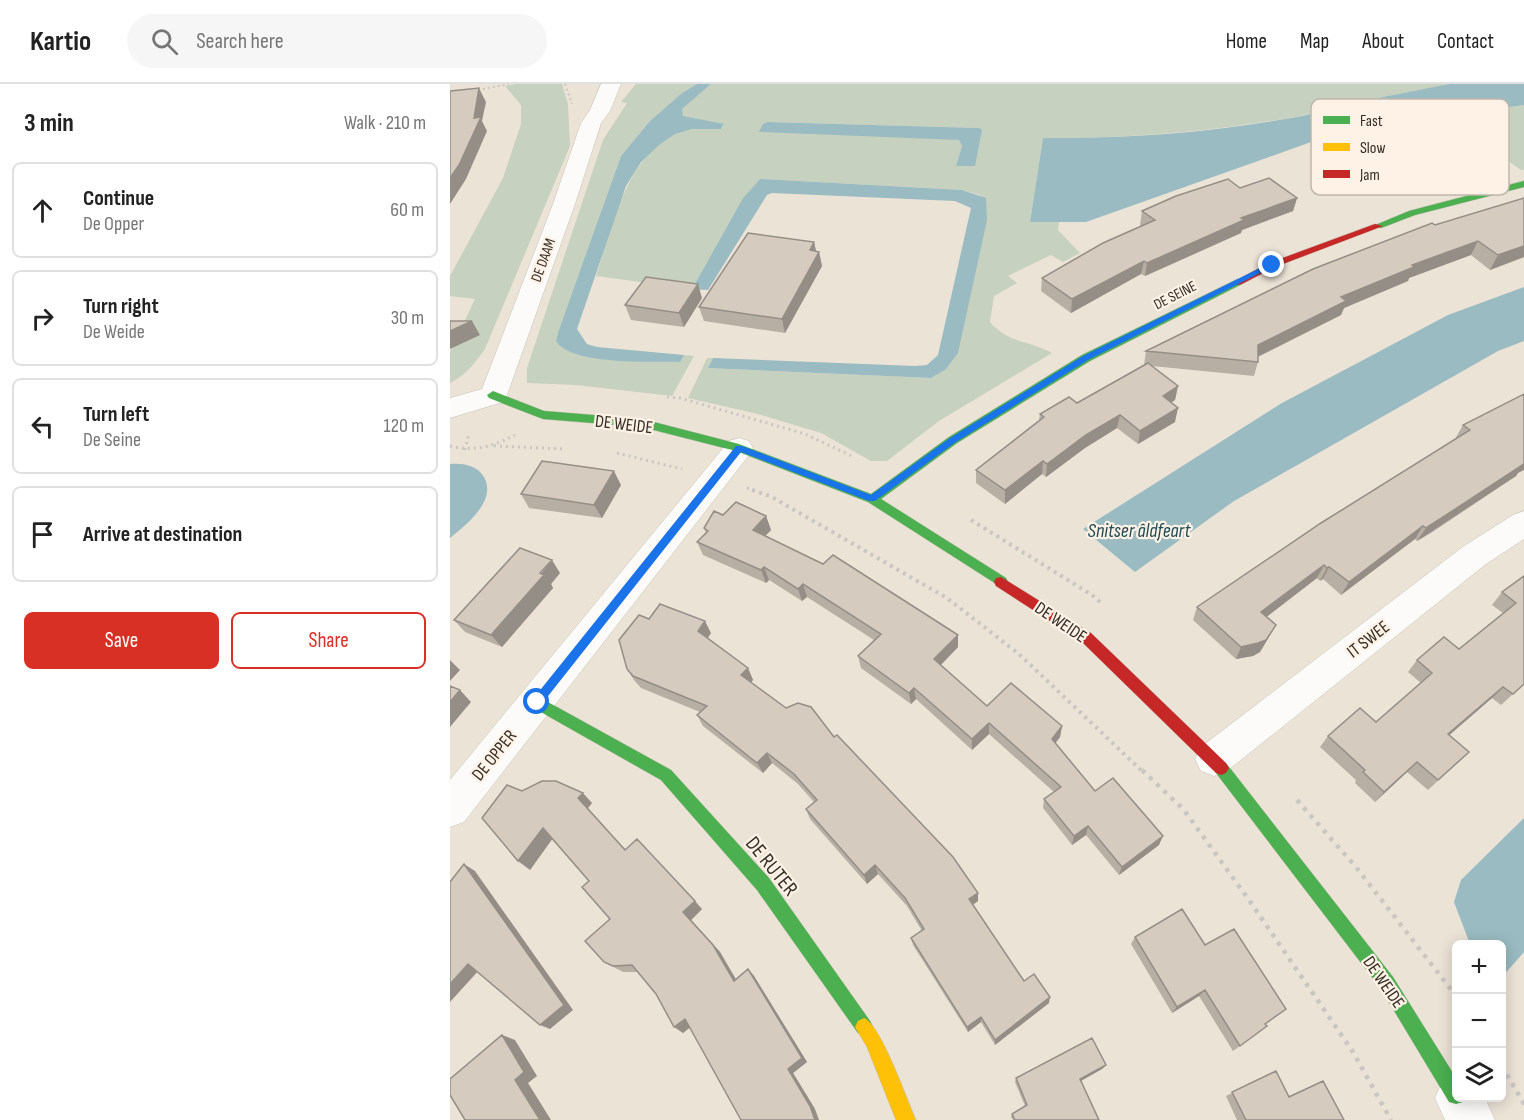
<!DOCTYPE html>
<meta charset="utf-8">
<style>
body{margin:0;font-family:"Sofia Sans Condensed",sans-serif;background:#f6f6f6;color:#222}
.controls{position:absolute;right:18px;bottom:18px;display:grid;overflow:hidden;border-radius:9px;box-shadow:0 3px 15px #0003}
.controls button{width:54px;height:54px;display:grid;place-items:center;padding:0;border:0;border-bottom:2px solid #e0e0e0;background:#fff;color:#222;font:30px sans-serif}
.stop{position:absolute;width:18px;height:18px;margin:-14px;border:4px solid #1a73e8;border-radius:50%;background:#fff}
.stop.end{background:#1a73e8;border-color:#fff;box-shadow:0 2px 6px #0008}
.list{margin:0;padding:0;list-style:none}
h2{display:flex;justify-content:space-between;align-items:center;height:78px;margin:0;padding:0 24px;font-size:26px}
h2 small{font-size:20px;font-weight:400;color:#767676}
.list li{display:grid;grid-template-columns:39px 1fr auto;gap:18px;align-items:center;box-sizing:border-box;height:96px;margin:0 12px 12px;padding:0 12px;border:2px solid #e0e0e0;border-radius:9px}
.list b{display:block;font-size:22px;white-space:nowrap}
.list p{margin:0;font-size:20px;white-space:nowrap;color:#767676}
.list em{font-size:20px;font-style:normal;color:#767676}
.actions{display:flex;gap:12px;padding:18px 24px}
.actions a{flex:1;padding:14px 0;border:2px solid #d93025;border-radius:9px;text-align:center;font-size:21px;color:#d93025}
.actions .main{background:#d93025;color:#fff}
.icon{flex:none;width:33px;height:33px;fill:none;stroke:currentColor;stroke-width:2;stroke-linecap:round;stroke-linejoin:round}
.map{position:relative;flex:none;width:1074px;height:1036px;overflow:hidden}
header{display:flex;align-items:center;gap:36px;box-sizing:border-box;height:84px;padding:0 30px;background:#fff;border-bottom:2px solid #e0e0e0}
header strong{font-size:28px}
nav{display:flex;gap:33px;margin-inline-start:auto;font-size:21px}
.search{width:420px;height:54px;background:#f6f6f6;display:flex;align-items:center;gap:15px;box-sizing:border-box;padding:0 21px;border-radius:33px;color:#767676;font-size:22px}
main{display:flex}
aside{flex:1;background:#fff}
.map>svg:first-child{display:block}
.green{fill:#c7d1bf;fill-rule:evenodd}
.water{fill:#99bbc1}
.lines{fill:none;stroke-linecap:round;stroke-linejoin:round}
.street-casing{stroke:#c7c0b6;stroke-width:1}
.fast-casing{stroke:#c7c0b6;stroke-width:1}
.slow-casing{stroke:#c7c0b6;stroke-width:1}
.jam-casing{stroke:#c7c0b6;stroke-width:1}
.path-far3{stroke:#cac6c1;stroke-width:2;stroke-dasharray:2 3;stroke-linecap:butt}
.path-far2{stroke:#cac6c1;stroke-width:3;stroke-dasharray:2 4;stroke-linecap:butt}
.path-far1{stroke:#cac6c1;stroke-width:4;stroke-dasharray:3 4.5;stroke-linecap:butt}
.path{stroke:#cac6c1;stroke-width:4.5;stroke-dasharray:4 6;stroke-linecap:butt}
.street{fill:#fcfbf9;fill-rule:evenodd}
.fast{fill:#4caf50;fill-rule:evenodd}
.slow{fill:#ffc107;fill-rule:evenodd}
.jam{fill:#c62828;fill-rule:evenodd}
.wall{fill:#b7afa4}
.shaded-wall{fill:#958e86}
.building{fill:#d5cbbf;stroke:#958e86;stroke-width:1.5}
.route{fill:#1a73e8}
.labels{text-anchor:middle;stroke-width:4.5;stroke-linejoin:round;paint-order:stroke}
.far-street-label{font-size:15px;fill:#332c24;stroke:#fdf2e5}
.street-label{font-size:18px;fill:#332c24;stroke:#fdf2e5}
.water-label{font-size:20px;font-style:italic;fill:#1d4b56;stroke:#fdf2e5}
.near-street-label{font-size:21px;fill:#332c24;stroke:#fdf2e5}
.key{fill:#fdf2e5;stroke:#c0b7ab;stroke-width:1.5}
.key-label{font-size:16px;fill:#332c24}
</style>
<header>
<strong>Kartio</strong>
<div class="search"><svg class="icon" aria-label="search" viewBox="0 0 24 24"><circle cx="10" cy="10" r="6"/><path d="M15 15l6 6"/></svg>Search here</div>
<nav><a>Home</a><a>Map</a><a>About</a><a>Contact</a></nav>
</header>
<main>
<aside>
<h2>3 min<small>Walk · 210 m</small></h2>
<ul class="list">
<li><svg class="icon" aria-label="ahead" viewBox="0 0 24 24"><path d="M12 20V5M6 11l6-6 6 6"/></svg><div><b>Continue</b><p>De Opper</p></div><em>60 m</em></li>
<li><svg class="icon" aria-label="right" viewBox="0 0 24 24"><path d="M7 20v-9h11M14 6l5 5-5 5"/></svg><div><b>Turn right</b><p>De Weide</p></div><em>30 m</em></li>
<li><svg class="icon" aria-label="left" viewBox="0 0 24 24"><path d="M17 20v-9H6M10 6l-5 5 5 5"/></svg><div><b>Turn left</b><p>De Seine</p></div><em>120 m</em></li>
<li><svg class="icon" aria-label="arrive" viewBox="0 0 24 24"><path d="M6 21V4h12l-3 4 3 4H6"/></svg><div><b>Arrive at destination</b></div></li>
</ul>
<div class="actions"><a class="main">Save</a><a>Share</a></div>
</aside>
<div class="map">
<svg width="1074" height="1036" viewBox="0 0 1074 1036">
<rect width="100%" height="100%" fill="#ece3d7"/>
<!-- green -->
<path class="green" d="M65,0H112L118,20L120,62L35,265C25,279 16,291 0,299V268L25,215L0,212V192L53,94L71,40V21L55,2Z
M186,0H247L232,9L200,37L171,72L106,257L229,278L234,271L244,272L222,312L126,301L77,299V284L153,56L177,19L171,18Z
M261,0H1003C971,6 940,11 909,18C891,22 873,28 856,31C769,47 680,55 593,54L580,138H609L608,146L630,169L613,178L601,171L558,192L567,199L544,212L540,238C559,260 579,256 602,269L489,337L437,377H421L371,349L308,330L238,314L257,274H263L258,284L481,294L495,286L530,111L512,106L310,95L293,114L242,205L146,192C162,143 181,52 243,45C253,44 262,45 271,45L274,41L233,32L231,25ZM317,38L528,44L532,47L506,82L512,62L509,56L313,40Z
M1074,21V86H1071L994,32Z"/>
<!-- water -->
<path class="water" d="M247,0H261L232,25L233,32L274,40L271,45H242L225,50L209,61L191,78L176,102L127,245L137,260L147,263L234,271L230,278C201,277 122,282 106,257L109,246L171,72L200,37L232,9Z
M1000,0H1074V21L958,37L864,57L636,138H580L593,54C680,55 770,48 857,31C875,27 892,22 910,18C940,11 970,6 1000,0Z
M317,38L529,44L532,46L525,82H506L512,62L509,56L309,48L313,40Z
M310,95L512,106L536,114L537,136L508,269L495,286L481,294L258,284L263,274L465,282L477,281L488,271L521,124L505,117L322,109L317,111L258,206L242,205L293,114Z
M1074,203V257L1048,267L784,417L685,488L633,445L832,319L998,231Z
M0,380C12,379 27,381 34,393C47,417 17,440 0,454Z
M1074,734V868L1052,893V860H1020L1004,818L1011,796Z"/>
<g class="lines">
<defs>
<path id="street" d="M151,0H171L160,27L151,39L125,120L57,311L53,318L0,334V314L32,305L103,120L131,39L140,26Z
M289,354L299,357L303,364L299,371L14,738L0,743V696L279,357Z
M1074,427V455L1036,480L777,687L764,692L751,687L745,675L751,663L1014,462L1063,431Z
M1006,992V1014H1035L1045,1036H995L985,1014L992,998Z"/>
<path id="fast" d="M1074,97V103L965,131L931,144L923,142L959,127Z
M788,195L793,198L792,200L640,277L507,359L431,415L556,494L558,498L556,502L551,503L418,418L286,367L192,343L93,335L39,314L37,311L43,307L94,327L192,335L289,360L421,410L499,353L632,271Z
M87,612L221,686L319,794L420,937L423,943L420,949L414,952L408,949L307,806L211,696L82,623L80,618L82,613Z
M771,677L776,679L943,893L1006,994V1014H1014L1013,1018L1006,1020L999,1018L931,905L766,689L763,684L766,679Z"/>
<path id="slow" d="M414,934C431,941 457,1016 466,1036H446L417,963L405,943L408,937Z"/>
<path id="jam" d="M925,140L933,142L825,183L792,200L788,201L783,198L819,179Z
M551,493L641,549L776,679L779,684L776,689L771,691L766,689L631,557L546,502L544,498L546,494Z"/>
</defs>
<!-- street casing -->
<use href="#street" class="street-casing"/>
<!-- fast casing -->
<use href="#fast" class="fast-casing"/>
<!-- slow casing -->
<use href="#slow" class="slow-casing"/>
<!-- jam casing -->
<use href="#jam" class="jam-casing"/>
<!-- path-far3 -->
<path class="path-far3" d="M115,0L122,20
M28,6L59,0"/>
<!-- path-far2 -->
<path class="path-far2" d="M217,313L230,314L355,350L404,373
M0,362C24,368 44,362 65,351
M44,362L114,365
M15,366L19,349
M167,369L232,385
M297,404L306,407"/>
<!-- path-far1 -->
<path class="path-far1" d="M302,406L320,412L497,514L569,570L693,688
M521,436L642,511L651,519"/>
<!-- path -->
<path class="path" d="M692,686L734,726L799,816L903,968L941,1036
M847,716L906,783L1006,912
M1052,982L1074,1020"/>
<!-- street -->
<use href="#street" class="street"/>
<!-- fast -->
<use href="#fast" class="fast"/>
<!-- slow -->
<use href="#slow" class="slow"/>
<!-- jam -->
<use href="#jam" class="jam"/>
</g>
<!-- wall -->
<path class="wall" d="M909,62L1011,70L1005,83L934,100L904,76Z
M790,104L847,114L843,127L792,146L791,149L695,192L691,190L621,229L591,207L592,194L692,142L690,141L692,127Z
M985,141L1074,173L1040,186L1021,171L959,194L958,197L894,224L891,231L808,273V278L804,292L702,282L728,302L725,316L721,318L725,338L688,360L667,344L635,364L596,393L592,390L555,420L526,399V386L589,336L590,330L627,319L694,281L696,267Z
M364,158L366,167L369,168L372,182L335,249L254,237L249,223Z
M252,214L234,243L181,236L175,221Z
M1074,310L1068,389L1066,392L981,449L967,457L965,455L891,511L873,495L870,497L867,494L816,533L826,541L810,568L803,572L786,575L743,536L747,523L1005,355L1013,341Z
M171,401L152,434L79,424L71,410Z
M273,431L316,432L321,446L315,452L508,551V563L491,581L537,622L612,642L610,653L605,660L645,707L709,761L669,791L636,751L622,761L593,724L594,715L604,708L539,650L522,666L466,615L461,620L411,584L408,572L424,556L357,513L352,517L319,496L316,499L253,471L247,458L256,449L254,444Z
M110,489L101,500L103,504L52,563L15,548L4,536Z
M1074,492V600L1051,621L1042,614L999,651L1019,668L978,706L957,688L925,718L905,699L906,696L870,663L878,652L926,638L971,599L958,588L967,576L1009,565L1053,529L1042,521L1052,508Z
M199,535L261,549L258,554L298,584L303,596L301,598L336,624L384,653L528,817L523,821L574,897L599,919L545,961L531,938L518,948L463,861L461,854L472,847L457,822L428,790L417,800L360,735L356,725L364,718L348,700L322,679L313,689L253,642L247,631L250,628L191,604L184,596L177,585Z
M72,707L142,719L138,724L175,765L252,825L241,836L270,868L286,895L298,885L304,892L357,978L343,989L365,1025L240,943L233,949L206,910L188,888H173L154,878L160,835L139,797L102,755L80,786Z
M685,853L755,861L817,942L783,967L749,912L722,929L681,860Z
M656,981L652,985L631,997L649,1036H563L561,1033L562,1030L575,1022L565,998L566,994Z
M826,987L839,1012L873,997L894,1036H787L776,1012Z"/>
<!-- shaded-wall -->
<path class="shaded-wall" d="M29,4L36,18L32,37L37,47L16,95L0,120V94L24,34Z
M1011,70L1005,83L934,100L939,87Z
M847,114L843,127L792,146L791,149L695,192L697,179L791,134Z
M1028,157L1021,171L959,194L958,197L894,224L891,231L803,275L808,261L891,213L962,181Z
M364,158L367,172L369,168L372,182L335,249L332,235L360,166Z
M1074,162V173L1040,186L1048,171Z
M694,177L691,190L621,229L622,215Z
M248,200L252,214L234,243L229,229Z
M22,237L30,251L0,265V247Z
M728,302L725,316L710,326L713,312Z
M728,324L725,338L688,360L690,347Z
M670,331L667,344L635,364L596,393L597,380L636,351Z
M593,377L592,390L555,420V406Z
M1074,377V386L1068,389L1066,392L967,457L976,444Z
M164,387L171,401L152,434L144,421Z
M316,432L321,446L308,459L303,446Z
M973,442L965,455L891,511L899,498Z
M102,476L110,489L101,500L103,504L52,563L41,551Z
M874,481L867,494L806,541L811,528Z
M314,483L319,496L316,499L311,486Z
M879,483L873,495L870,497L877,484Z
M353,500L357,513L352,517L348,505Z
M255,537L261,549L254,559L248,547Z
M826,541L810,568L803,572L786,575L791,563Z
M508,551V563L485,587L484,575Z
M0,576L10,586L0,597Z
M298,584L303,596L297,603L291,591Z
M1053,603L1042,614L988,661L998,650Z
M464,604L466,615L461,620L459,609Z
M10,606L21,618L0,643V618Z
M539,639V650L522,666V655Z
M612,642L610,653L600,666L602,655Z
M317,669L322,679L313,689L307,679Z
M967,678L957,688L925,718L934,708Z
M133,709L142,719L138,724L128,714Z
M638,742L636,751L622,761L624,752Z
M93,744L103,754L80,786L68,777Z
M713,752L709,761L669,791L672,783Z
M14,780L25,787L123,926L100,945L90,941Z
M425,781L428,790L417,800L414,791Z
M528,809V817L519,823V815Z
M245,817L252,825L241,836L270,868L290,903L284,897L233,828Z
M18,880L30,885L0,918V900Z
M298,885L304,892L357,978L343,989L365,1025L369,1036H365L338,985Z
M755,906L749,912L722,929L727,923Z
M600,913L599,919L545,961V956Z
M531,933V938L518,948L517,943Z
M235,935L243,941L233,949L224,943Z
M52,951L65,956L87,992L78,999L101,1036H90L65,996Z
M656,981L652,985L627,999L630,995Z"/>
<!-- building -->
<path class="building" d="M29,4L24,34L31,33L9,81L0,94V7Z
M819,94L847,114L791,134L794,136L697,179L694,177L622,215L592,194L653,159L705,136L692,127L726,112L778,95L790,104Z
M1074,114V162L1048,171L1028,157L962,181L964,183L891,213L896,217L808,261V278L696,267L863,185L982,139L985,141Z
M298,149L364,158L360,166L369,168L332,235L249,223Z
M196,193L248,200L229,229L175,221Z
M0,237H22L0,247Z
M698,279L728,302L713,312L728,324L690,347L670,331L636,351L597,380L593,377L555,406L526,386L594,333L590,330L619,313L627,319Z
M1074,310V380L990,435L976,444L973,442L899,498L879,483L877,484L874,481L811,528L826,541L816,556L808,559L791,563L747,523L871,439L1020,346L1013,341Z
M92,377L164,387L144,421L71,410Z
M286,418L316,432L303,446L373,480L383,471L508,551L484,575L537,622L561,599L612,642L602,655L645,707L663,694L713,752L672,783L638,742L624,752L594,715L611,703L539,639L522,655L464,604L459,609L408,572L431,550L353,500L348,505L314,483L311,486L247,458L258,447L254,444L264,427L273,431Z
M70,464L102,476L90,489L94,491L41,551L4,536Z
M1074,492V600L1063,610L1053,603L998,650L1019,668L988,696L967,678L934,708L913,688L915,686L878,652L910,624L926,638L982,589L967,576L994,553L1009,565L1066,519L1052,508Z
M210,520L255,537L248,547L298,584L291,591L336,624L348,619L361,623L384,653L387,651L503,773L528,809L519,815L574,897L584,890L600,913L545,956L531,933L517,943L461,854L474,845L455,814L425,781L414,791L356,725L367,716L344,690L317,669L307,679L247,631L257,622L183,592L177,585L169,556L189,531L199,535Z
M0,602L10,606L0,618Z
M92,697H106L133,709L128,714L175,766L187,755L245,817L233,828L263,861L284,897L298,885L352,974L338,985L360,1022L365,1036H291L235,935L224,943L206,910L182,881L163,882L154,878L135,857L160,835L132,803L139,797L93,744L68,777L32,734L57,701L72,707Z
M14,780L114,921L90,941L18,880L0,900V798Z
M732,825L755,861L784,845L836,925L815,940L817,942L790,962L755,906L727,923L685,853Z
M52,951L74,988L65,996L90,1036H15L0,1011V995Z
M642,954L656,981L630,995L649,1036H565L562,1030L577,1021L566,994Z
M826,987L839,1013L873,997L894,1036H796L782,1008Z"/>
<!-- route -->
<path class="route" d="M820,179L826,181L638,276L506,358L425,417H419L291,368L91,621H83V615L286,362H292L421,411L500,354L633,272Z"/>
<g class="labels">
<!-- far-street labels -->
<g class="far-street-label">
<text transform="translate(93 176) rotate(-70)" y="5">DE DAAM</text>
<text transform="translate(725 211) rotate(-27)" y="5">DE SEINE</text>
</g>
<!-- street labels -->
<g class="street-label">
<text transform="translate(174 340) rotate(7)" y="6">DE WEIDE</text>
<text transform="translate(611 538) rotate(34)" y="6">DE WEIDE</text>
<text transform="translate(918 555) rotate(-38)" y="6">IT SWEE</text>
<text transform="translate(44 671) rotate(-51)" y="6">DE OPPER</text>
<text transform="translate(934 898) rotate(55)" y="6">DE WEIDE</text>
</g>
<!-- water labels -->
<g class="water-label">
<text x="689" y="453">Snitser âldfeart</text>
</g>
<!-- near-street labels -->
<g class="near-street-label">
<text transform="translate(322 782) rotate(51)" y="7">DE RUTER</text>
</g>
</g>
<!-- legend -->
<rect x="861" y="15" width="198" height="96" rx="9" class="key"/>
<rect x="873" y="32" width="27" height="8" fill="#4caf50"/>
<rect x="873" y="59" width="27" height="8" fill="#ffc107"/>
<rect x="873" y="86" width="27" height="8" fill="#c62828"/>
<g class="key-label">
<text x="910" y="42">Fast</text>
<text x="910" y="69">Slow</text>
<text x="910" y="96">Jam</text>
</g>
</svg>
<div class="controls">
<button>+</button>
<button>−</button>
<button><svg class="icon" aria-label="layers" viewBox="0 0 24 24"><path d="M12 4l9 5-9 5-9-5zM3 14l9 5 9-5"/></svg></button>
</div>
<div class="stop" style="left:87px;top:618px"></div>
<div class="stop end" style="left:822px;top:181px"></div>
</div>
</main>
